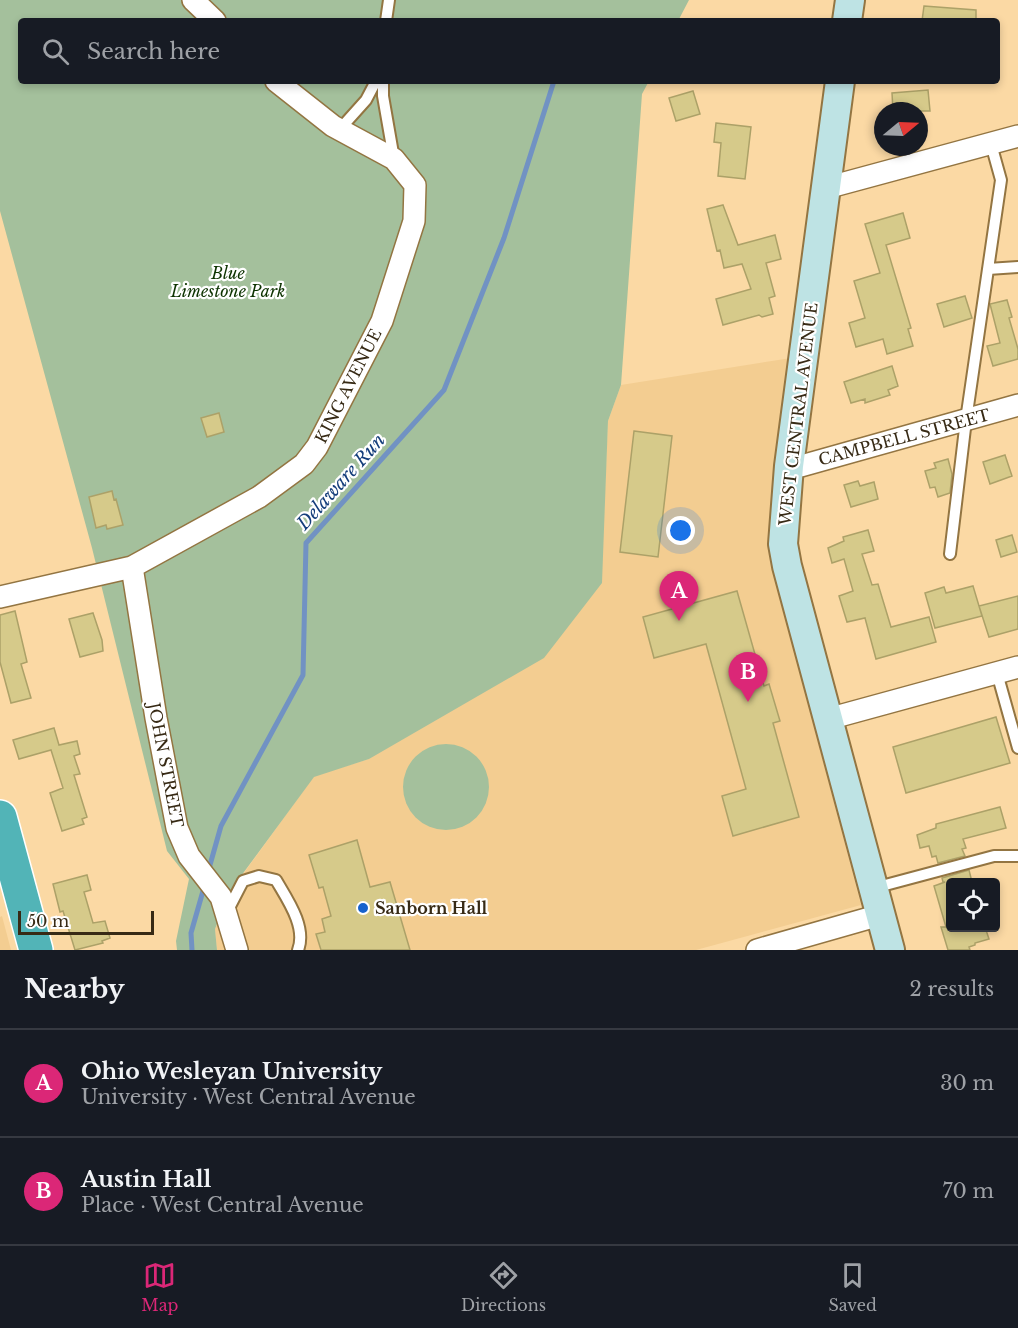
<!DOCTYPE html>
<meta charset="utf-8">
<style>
body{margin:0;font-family:"Libre Baskerville",serif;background:#242831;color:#f1f3f6}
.controls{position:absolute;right:18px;bottom:18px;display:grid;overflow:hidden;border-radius:6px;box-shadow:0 3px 9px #0003}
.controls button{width:54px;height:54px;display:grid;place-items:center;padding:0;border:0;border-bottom:2px solid #363941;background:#171b24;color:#f1f3f6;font:30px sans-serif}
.compass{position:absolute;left:874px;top:102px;width:54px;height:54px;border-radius:50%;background:#171b24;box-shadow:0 3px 9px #0003;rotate:71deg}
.scale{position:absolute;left:18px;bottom:15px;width:136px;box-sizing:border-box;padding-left:6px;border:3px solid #372a15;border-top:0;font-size:16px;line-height:21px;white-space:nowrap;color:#372a15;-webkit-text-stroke:4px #fff;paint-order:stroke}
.you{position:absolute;left:681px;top:531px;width:21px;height:21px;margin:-15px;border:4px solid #fff;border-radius:50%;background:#1a73e8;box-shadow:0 0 0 9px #1a73e833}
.badge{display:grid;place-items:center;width:39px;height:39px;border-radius:50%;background:#db2777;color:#fff;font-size:20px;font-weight:700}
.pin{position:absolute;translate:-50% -50px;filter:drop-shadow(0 2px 3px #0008)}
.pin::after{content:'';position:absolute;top:32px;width:21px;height:18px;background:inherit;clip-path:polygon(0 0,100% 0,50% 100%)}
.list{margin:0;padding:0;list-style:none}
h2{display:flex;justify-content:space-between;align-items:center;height:78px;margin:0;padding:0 24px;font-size:26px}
h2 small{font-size:20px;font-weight:400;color:#9ea1a6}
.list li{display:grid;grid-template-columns:39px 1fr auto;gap:18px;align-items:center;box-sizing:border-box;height:108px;padding:0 24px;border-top:2px solid #363941}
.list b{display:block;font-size:22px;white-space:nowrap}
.list p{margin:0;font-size:20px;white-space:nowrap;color:#9ea1a6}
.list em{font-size:20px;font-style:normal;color:#9ea1a6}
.icon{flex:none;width:33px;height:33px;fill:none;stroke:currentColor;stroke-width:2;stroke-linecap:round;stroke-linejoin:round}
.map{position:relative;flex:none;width:1018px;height:950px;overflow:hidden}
.search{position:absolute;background:#171b24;box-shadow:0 3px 9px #0003;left:18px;right:18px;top:18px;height:66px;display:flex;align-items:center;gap:15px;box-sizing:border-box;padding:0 21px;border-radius:6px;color:#9ea1a6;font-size:22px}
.sheet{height:294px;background:#171b24}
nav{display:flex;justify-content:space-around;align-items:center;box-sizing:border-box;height:84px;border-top:2px solid #363941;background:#171b24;font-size:16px;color:#9ea1a6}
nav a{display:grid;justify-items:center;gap:3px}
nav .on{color:#db2777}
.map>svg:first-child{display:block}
.built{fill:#f3cd91}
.green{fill:#a4c09c}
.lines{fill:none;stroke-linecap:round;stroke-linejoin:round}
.stream{stroke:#7192c3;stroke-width:5}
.building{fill:#d6ca8a;stroke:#aca168;stroke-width:1.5}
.service-casing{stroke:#937542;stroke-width:14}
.minor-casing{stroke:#937542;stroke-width:24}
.secondary-casing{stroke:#937542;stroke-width:32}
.trunk-casing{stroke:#fff;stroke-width:36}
.service{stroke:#fff;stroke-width:10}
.minor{stroke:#fff;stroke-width:21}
.secondary{stroke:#bee3e4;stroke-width:28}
.trunk{stroke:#52b4b7;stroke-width:33}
.poi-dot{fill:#1662cd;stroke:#fff;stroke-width:2}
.labels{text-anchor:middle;stroke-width:4.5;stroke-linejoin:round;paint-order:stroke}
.park-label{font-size:16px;font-style:italic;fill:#0d3300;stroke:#fff}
.street-label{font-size:16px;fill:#372a15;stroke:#fff}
.poi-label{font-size:16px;font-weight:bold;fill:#372a15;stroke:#fff;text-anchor:start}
.water-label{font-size:18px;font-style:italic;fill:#153e7b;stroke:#fff}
</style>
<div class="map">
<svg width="1018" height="950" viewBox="0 0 1018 950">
<rect width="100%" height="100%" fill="#fbd9a4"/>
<!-- built -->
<path class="built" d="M791,358L773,504L774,574L861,905L696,950H217L215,929L231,891L314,776L369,759L601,583L608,421L621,385Z
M2,916L11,950H0V917Z"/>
<!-- green -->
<path class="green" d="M0,0H689L678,21H21V81H649L642,94L621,385L608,421L602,583L544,658L369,759L314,777L230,891L215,929L217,950H177L176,941L189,879L167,851L92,548L0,211Z
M403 787a43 43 0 1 1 86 0a43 43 0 1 1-86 0Z"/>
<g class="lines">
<!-- stream -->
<path class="stream" d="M208,872L221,826L303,675L306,543L444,390L504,238L554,81
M192,950L191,933L205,884"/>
</g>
<!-- building -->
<path class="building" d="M924,6L976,10V21H922Z
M928,90L930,111H893L892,93Z
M693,91L700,114L676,121L669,98Z
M716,123L751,127L745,179L718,176L721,143L714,142Z
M723,205L738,245L775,235L781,259L766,263L775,296L769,298L773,314L762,317L759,315L723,325L716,299L751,289L742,264L724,268L720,250L717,251L707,209Z
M903,213L910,238L886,245L911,328L908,329L913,346L887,354L883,339L856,347L849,323L865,318L854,281L880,273L865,224Z
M965,296L972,318L944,327L937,304Z
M1007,300L1012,317L1009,318L1018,349V359L993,366L987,346L1000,343L990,304Z
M892,366L898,386L888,390L890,395L865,403V399L851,403L844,382Z
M219,413L224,432L207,437L201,418Z
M634,431L672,436L658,557L620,552Z
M1005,455L1012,476L990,484L983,462Z
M948,459L952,474L950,493L938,497L935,487L930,488L925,471L936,468L934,463Z
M858,481L860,486L874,482L878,499L851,507L844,485Z
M112,491L114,500L116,499L123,525L107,529L106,525L96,528L89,497Z
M868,530L874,551L862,554L872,585L878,584L891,627L929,617L936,642L876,659L865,618L847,622L839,596L853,591L844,559L832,563L828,548L844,541L843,537Z
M1012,535L1017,552L1001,557L996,540Z
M973,586L982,616L935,628L925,593L944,587L946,593Z
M737,591L764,686L769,684L780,721L773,723L799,817L733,836L722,796L746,789L706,644L654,658L643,617Z
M1018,596V629L989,637L979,606Z
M15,611L27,662L21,664L31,698L11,703L0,662V615Z
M93,613L102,640L103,651L80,657L69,619Z
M996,717L1010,763L906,793L893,747Z
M54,728L59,745L77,741L80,754L74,756L80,774L74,775L87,817L82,819L84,824L62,831L50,793L63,788L51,750L19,759L13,740Z
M1000,807L1006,828L963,839L966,848L962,849L965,856L938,863L936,856L932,857L929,846L920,848L917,835L936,828V824Z
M357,840L370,887L390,882L410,950H321L316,934L325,932L322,919L331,916L323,887L319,888L309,855Z
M969,870L972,882H951V927H985L989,939L975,943V945L969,947L970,950H948L941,927H946L934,886L945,882H943L942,878Z
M87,875L91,890L84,892L93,923L105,921L110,938L102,941L103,943L75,950L63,911L60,912L53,884Z"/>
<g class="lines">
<defs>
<path id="service" d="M386,21L389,0
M383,81V96L394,159
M340,129L366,100L376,81
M988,269L1018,267
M950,554L966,420L1001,180L991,144
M997,673L1018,748
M874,888L994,856H1018
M227,912L243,881L259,876L276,880C287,899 307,927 298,950"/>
<path id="minor" d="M193,0L215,21
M826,188L1018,136
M789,466H801L1018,405
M132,567L156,718L177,828L189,856L221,897L237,950
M0,597L132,567L259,497L304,464L317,447L382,321L414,221L415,185L394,159L333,126L276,81
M828,719L1018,667
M757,950L880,915"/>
<path id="secondary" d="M847,21L850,0
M840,81L789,466L783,544L787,566L890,950"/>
<path id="trunk" d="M0,817L36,950"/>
</defs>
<!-- service casing -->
<use href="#service" class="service-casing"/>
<!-- minor casing -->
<use href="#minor" class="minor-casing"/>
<!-- secondary casing -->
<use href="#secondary" class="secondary-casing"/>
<!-- trunk casing -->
<use href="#trunk" class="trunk-casing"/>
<!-- service -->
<use href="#service" class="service"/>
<!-- minor -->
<use href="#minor" class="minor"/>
<!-- secondary -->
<use href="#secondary" class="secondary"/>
<!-- trunk -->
<use href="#trunk" class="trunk"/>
</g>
<!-- markers -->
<circle class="poi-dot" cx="363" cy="908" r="6"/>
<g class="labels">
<!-- park labels -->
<g class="park-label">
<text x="228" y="279">Blue<tspan x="228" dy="18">Limestone Park</tspan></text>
</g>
<!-- street labels -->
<g class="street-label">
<text transform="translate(348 386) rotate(-63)" y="6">KING AVENUE</text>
<text transform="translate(798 414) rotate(-83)" y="6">WEST CENTRAL AVENUE</text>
<text transform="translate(904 437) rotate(-15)" y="6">CAMPBELL STREET</text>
<text transform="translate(166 765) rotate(79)" y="6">JOHN STREET</text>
</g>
<!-- poi labels -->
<g class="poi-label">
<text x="375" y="914">Sanborn Hall</text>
</g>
<!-- water labels -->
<g class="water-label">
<text transform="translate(341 482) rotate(-48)" y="6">Delaware Run</text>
</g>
</g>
</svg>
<div class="controls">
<button><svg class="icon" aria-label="locate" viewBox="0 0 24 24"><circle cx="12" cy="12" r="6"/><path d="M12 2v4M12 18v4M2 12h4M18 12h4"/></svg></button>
</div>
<svg class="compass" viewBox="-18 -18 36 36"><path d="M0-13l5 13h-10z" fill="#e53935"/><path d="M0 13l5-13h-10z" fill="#9ea1a6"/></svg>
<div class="scale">50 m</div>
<div class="you"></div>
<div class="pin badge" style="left:679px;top:621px">A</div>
<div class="pin badge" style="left:748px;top:702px">B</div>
<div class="search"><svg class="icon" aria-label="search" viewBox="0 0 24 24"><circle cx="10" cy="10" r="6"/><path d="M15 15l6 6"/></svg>Search here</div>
</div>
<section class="sheet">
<h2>Nearby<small>2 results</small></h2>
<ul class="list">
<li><span class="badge">A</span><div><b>Ohio Wesleyan University</b><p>University · West Central Avenue</p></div><em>30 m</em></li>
<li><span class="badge">B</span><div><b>Austin Hall</b><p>Place · West Central Avenue</p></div><em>70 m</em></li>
</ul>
</section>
<nav>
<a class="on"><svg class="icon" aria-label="map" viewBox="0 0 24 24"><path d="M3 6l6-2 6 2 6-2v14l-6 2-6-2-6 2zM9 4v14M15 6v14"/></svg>Map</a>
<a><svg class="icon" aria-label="directions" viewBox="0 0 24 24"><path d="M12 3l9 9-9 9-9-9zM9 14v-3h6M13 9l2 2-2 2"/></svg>Directions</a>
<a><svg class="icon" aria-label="saved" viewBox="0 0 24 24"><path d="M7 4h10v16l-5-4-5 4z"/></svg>Saved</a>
</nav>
